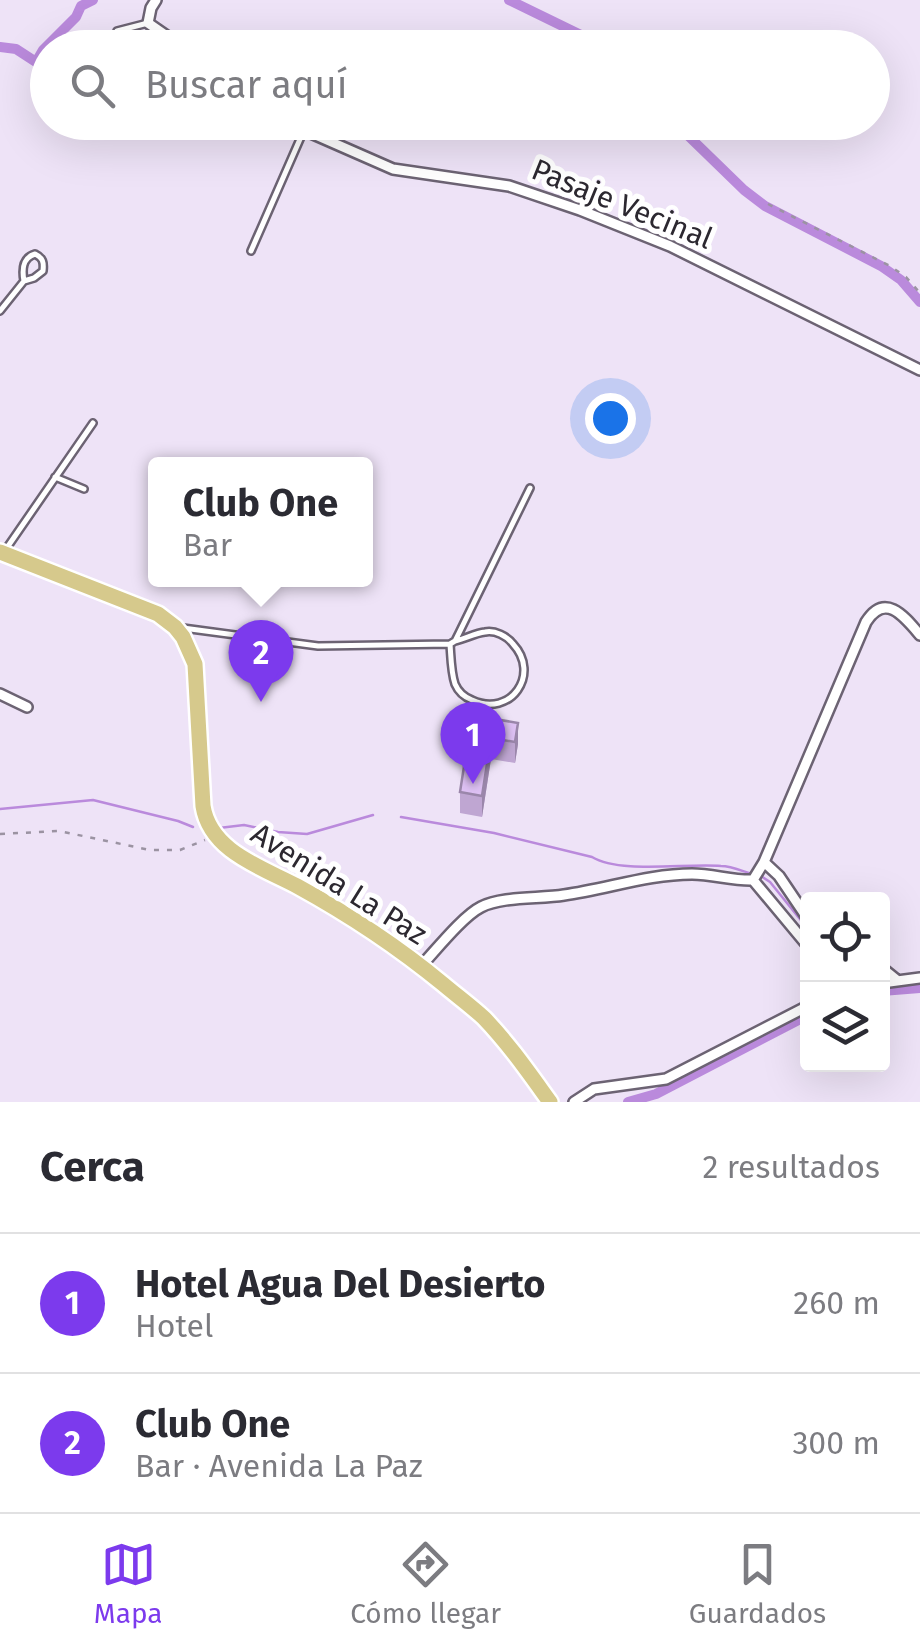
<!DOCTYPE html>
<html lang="es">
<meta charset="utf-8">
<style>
body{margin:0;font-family:"Fira Sans",sans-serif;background:#f2f2f3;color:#2b2b33}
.controls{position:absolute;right:30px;bottom:30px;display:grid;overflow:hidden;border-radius:10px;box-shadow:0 10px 40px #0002}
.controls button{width:90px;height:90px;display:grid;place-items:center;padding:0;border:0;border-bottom:2px solid #e1e1e2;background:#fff;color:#2b2b33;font:50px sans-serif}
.you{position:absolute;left:610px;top:418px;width:35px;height:35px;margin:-25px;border:8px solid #fff;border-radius:50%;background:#1a73e8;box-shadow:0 0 0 15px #1a73e833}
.badge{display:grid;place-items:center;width:65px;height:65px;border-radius:50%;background:#7c3aed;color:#fff;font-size:32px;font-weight:700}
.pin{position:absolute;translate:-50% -82px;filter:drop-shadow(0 2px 5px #0008)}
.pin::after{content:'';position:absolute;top:52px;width:35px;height:30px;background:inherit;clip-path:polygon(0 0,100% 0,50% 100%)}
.popup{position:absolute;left:148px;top:457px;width:225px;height:130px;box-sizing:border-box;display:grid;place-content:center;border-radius:10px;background:#fff;filter:drop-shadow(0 2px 8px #0005);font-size:32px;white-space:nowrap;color:#7c7c81}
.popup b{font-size:38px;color:#2b2b33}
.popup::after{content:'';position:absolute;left:50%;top:100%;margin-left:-20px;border:20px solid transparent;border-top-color:#fff}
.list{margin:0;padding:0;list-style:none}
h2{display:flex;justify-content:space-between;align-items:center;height:130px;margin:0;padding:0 40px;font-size:42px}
h2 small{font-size:32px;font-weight:400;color:#7c7c81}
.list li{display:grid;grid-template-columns:65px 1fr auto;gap:30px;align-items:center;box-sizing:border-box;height:140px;padding:0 40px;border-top:2px solid #e1e1e2}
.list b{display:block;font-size:38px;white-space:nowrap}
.list p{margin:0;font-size:32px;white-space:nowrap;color:#7c7c81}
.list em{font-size:32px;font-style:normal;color:#7c7c81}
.icon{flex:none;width:55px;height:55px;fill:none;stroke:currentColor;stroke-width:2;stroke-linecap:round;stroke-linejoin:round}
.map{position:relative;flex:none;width:920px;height:1102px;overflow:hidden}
.search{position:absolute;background:#fff;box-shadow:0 10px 40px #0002;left:30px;right:30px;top:30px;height:110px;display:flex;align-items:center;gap:25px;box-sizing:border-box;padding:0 35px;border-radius:55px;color:#7c7c81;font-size:38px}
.sheet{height:410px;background:#fff}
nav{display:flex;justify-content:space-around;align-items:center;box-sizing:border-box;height:140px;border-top:2px solid #e1e1e2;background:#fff;font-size:28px;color:#7c7c81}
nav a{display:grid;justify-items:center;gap:5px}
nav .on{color:#7c3aed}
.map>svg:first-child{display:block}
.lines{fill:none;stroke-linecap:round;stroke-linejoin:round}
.stream{stroke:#ba8adc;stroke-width:2.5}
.canal{stroke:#ba8adc;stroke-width:10}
.service-casing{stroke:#6c6373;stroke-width:10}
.minor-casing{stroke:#6c6373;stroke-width:14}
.primary-casing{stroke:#fff;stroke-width:20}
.path{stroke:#9b93a2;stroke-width:2.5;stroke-dasharray:5 8;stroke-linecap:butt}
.service{stroke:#fff;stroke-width:5}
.minor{stroke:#fff;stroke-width:9}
.primary{stroke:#d6c98c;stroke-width:15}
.wall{fill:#bfa6d2}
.shaded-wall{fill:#9b87ab}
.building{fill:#dec1f4;stroke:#9b87ab;stroke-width:2.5}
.labels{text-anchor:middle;stroke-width:10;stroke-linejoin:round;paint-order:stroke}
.street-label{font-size:30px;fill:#2c2830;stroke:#fff}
</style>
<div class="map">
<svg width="920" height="1102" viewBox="0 0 920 1102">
<rect width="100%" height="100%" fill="#eee3f7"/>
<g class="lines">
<!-- stream -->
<path class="stream" d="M0,809L93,800L178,821L193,827
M401,817L494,833L592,857C620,874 686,863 721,866C731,866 742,871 752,874
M219,828L244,825L278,832L307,834L373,815
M761,876L770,882L808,929"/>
<!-- canal -->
<path class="canal" d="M509,0L585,37L597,48
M0,47L16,49L36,62L43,50L76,17L81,6L93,0
M674,122L744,190L765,206L881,266L901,280L920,302
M882,991L920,988
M628,1102L656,1094L808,1015"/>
<defs>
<path id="service" d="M117,31L148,23
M251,251L304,130
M0,311L24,281L34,278L43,271C44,262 43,258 35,254C22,258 22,270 24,281
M55,477L84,489
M4,552L93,423
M183,628L318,646L450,644L455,641L459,633L530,488
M450,644C451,657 451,672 455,684C458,691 464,697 472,700C511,718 541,674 513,644C507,636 495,630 485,632C475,633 465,639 455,641"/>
<path id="minor" d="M156,0L151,8L148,23L184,48
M293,122L304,130L393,169L509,186L580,210L670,246L920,370
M0,694L27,707
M764,862L779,876L808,919
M753,880L764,862L866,622C885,592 904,616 920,635
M421,966C436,950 463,916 481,907C502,896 540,899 564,895C607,889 649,874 692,874C713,874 733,881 753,880L808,946
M882,968L898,981
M882,983L920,978
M574,1102L594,1089L666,1079L808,1006"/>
<path id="primary" d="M0,552L158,614L175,627L183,637L195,664L203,806C210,851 261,867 297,886C348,914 398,947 443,984C456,995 471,1006 484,1018C509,1044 529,1073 550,1102"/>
</defs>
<!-- service casing -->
<use href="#service" class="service-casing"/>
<!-- minor casing -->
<use href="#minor" class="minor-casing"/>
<!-- primary casing -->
<use href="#primary" class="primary-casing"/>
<!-- path -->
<path class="path" d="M768,204L890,266L906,277L920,293
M0,834L59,831L150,850H180L205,840"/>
<!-- service -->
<use href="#service" class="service"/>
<!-- minor -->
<use href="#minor" class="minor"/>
<!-- primary -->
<use href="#primary" class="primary"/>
</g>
<!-- wall -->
<path class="wall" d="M472,715L518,744L515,763L491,759L482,817L460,813V792Z"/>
<!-- shaded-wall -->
<path class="shaded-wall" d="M518,723V744L515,763V742Z
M491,738V759L482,817V796Z"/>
<!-- building -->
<path class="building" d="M472,715L518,723L515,742L491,738L482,796L460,792Z"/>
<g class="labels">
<!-- street labels -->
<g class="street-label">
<text transform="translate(622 204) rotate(22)" y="10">Pasaje Vecinal</text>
<text transform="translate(339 884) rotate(32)" y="10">Avenida La Paz</text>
</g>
</g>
</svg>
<div class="controls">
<button><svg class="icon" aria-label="locate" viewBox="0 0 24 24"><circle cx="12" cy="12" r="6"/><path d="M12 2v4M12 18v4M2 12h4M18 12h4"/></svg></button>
<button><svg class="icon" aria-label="layers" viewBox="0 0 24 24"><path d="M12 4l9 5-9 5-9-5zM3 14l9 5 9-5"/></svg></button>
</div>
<div class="you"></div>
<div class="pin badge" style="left:473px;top:784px">1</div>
<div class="pin badge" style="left:261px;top:702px">2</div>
<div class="popup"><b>Club One</b>Bar</div>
<div class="search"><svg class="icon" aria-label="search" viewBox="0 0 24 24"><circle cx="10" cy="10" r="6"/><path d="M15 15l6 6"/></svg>Buscar aquí</div>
</div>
<section class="sheet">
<h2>Cerca<small>2 resultados</small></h2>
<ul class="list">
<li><span class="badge">1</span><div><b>Hotel Agua Del Desierto</b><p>Hotel</p></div><em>260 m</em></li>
<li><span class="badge">2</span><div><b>Club One</b><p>Bar · Avenida La Paz</p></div><em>300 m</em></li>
</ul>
</section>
<nav>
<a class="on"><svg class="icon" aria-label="map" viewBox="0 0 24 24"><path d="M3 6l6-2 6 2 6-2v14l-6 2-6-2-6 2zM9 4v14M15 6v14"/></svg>Mapa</a>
<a><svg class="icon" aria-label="directions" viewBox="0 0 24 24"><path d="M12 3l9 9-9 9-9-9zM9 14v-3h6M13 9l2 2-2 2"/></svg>Cómo llegar</a>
<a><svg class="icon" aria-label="saved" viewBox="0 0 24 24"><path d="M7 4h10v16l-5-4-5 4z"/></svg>Guardados</a>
</nav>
